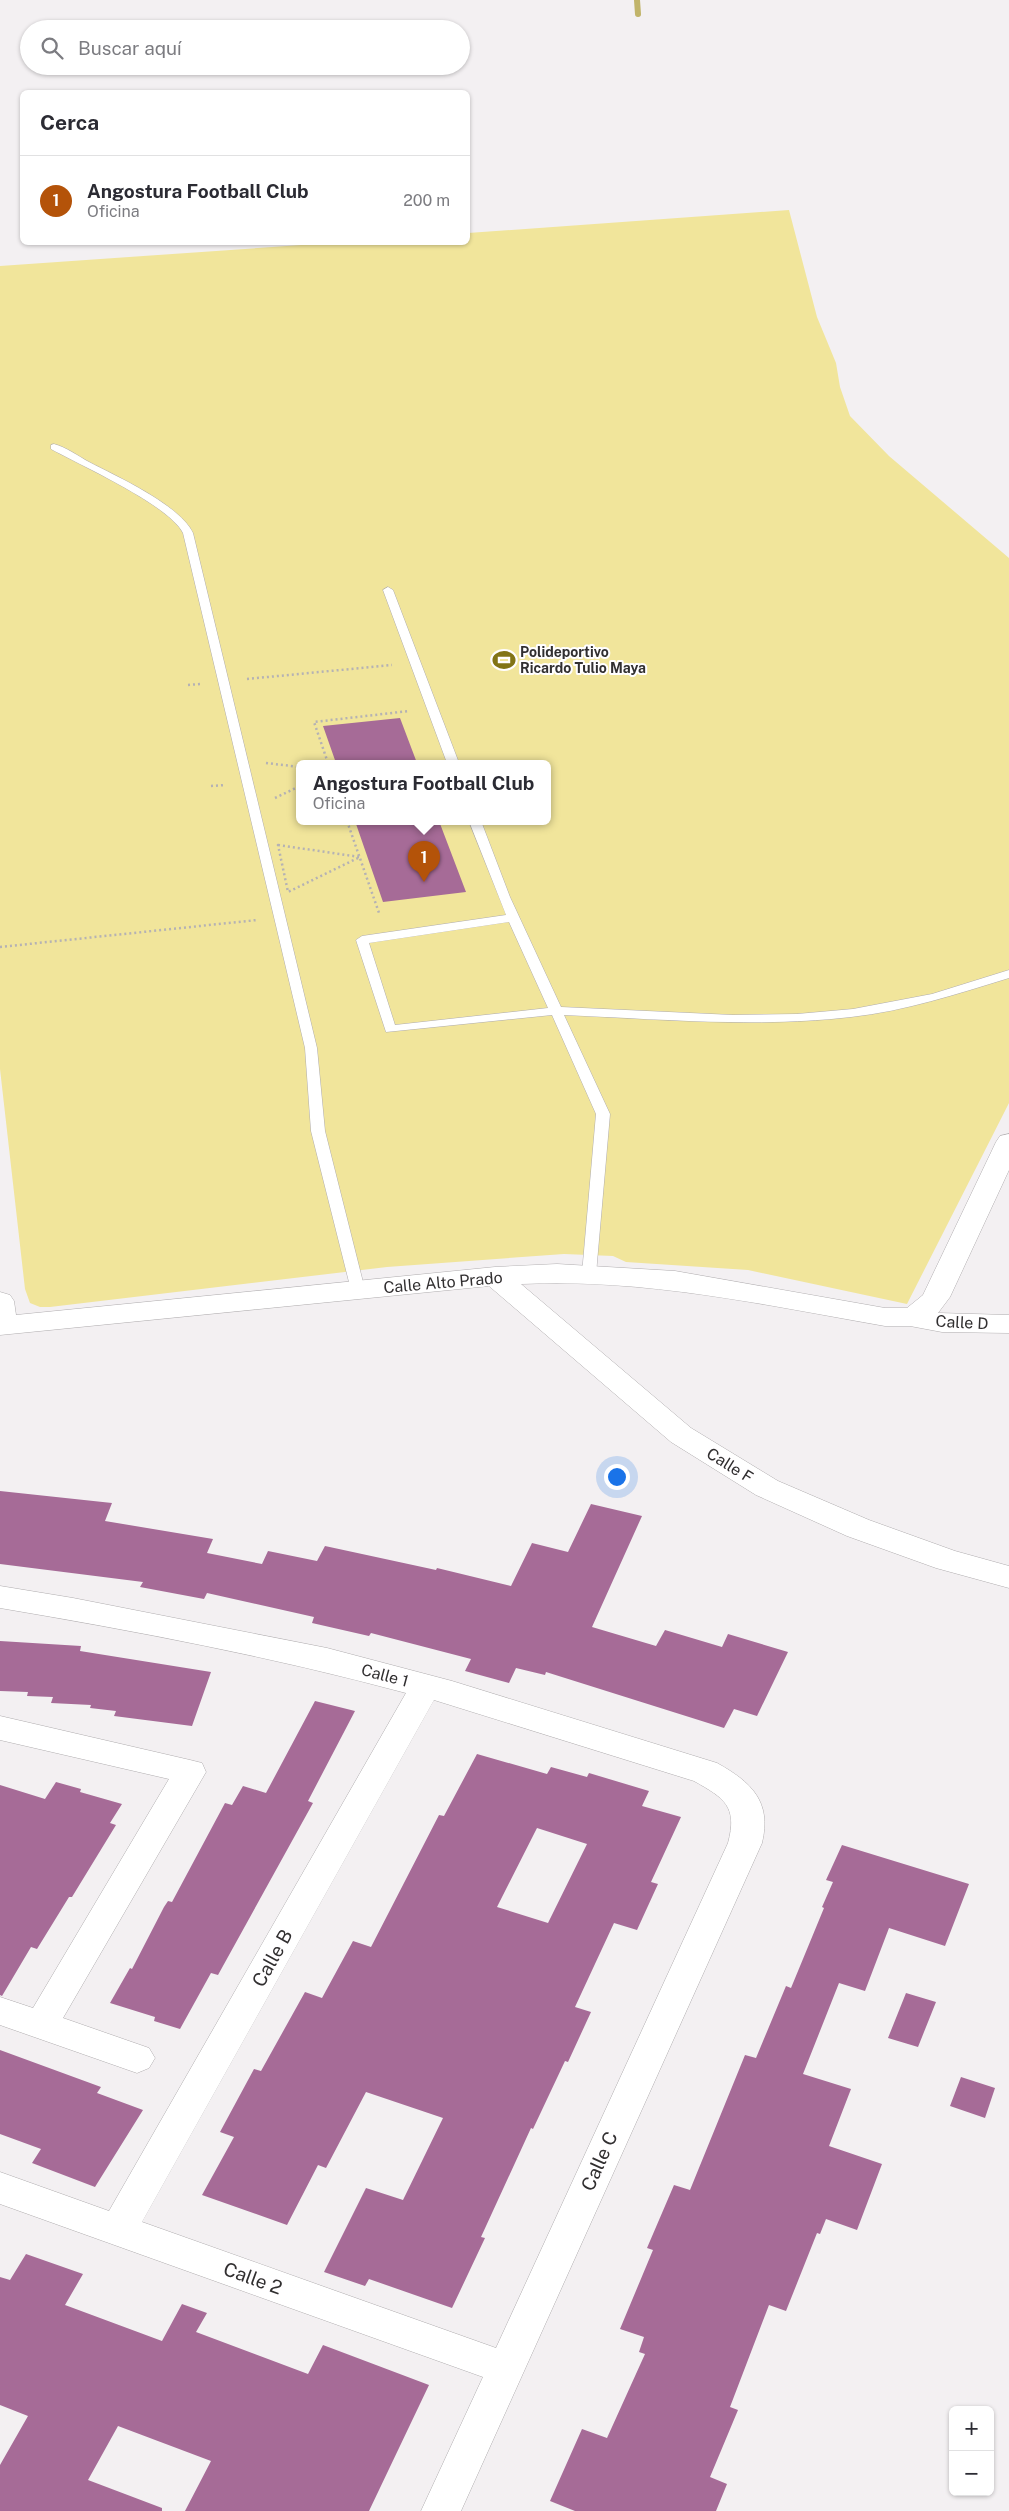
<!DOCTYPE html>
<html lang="es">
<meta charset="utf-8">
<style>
body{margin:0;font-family:"Public Sans",sans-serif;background:#f7f7f7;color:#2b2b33}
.controls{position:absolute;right:15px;bottom:15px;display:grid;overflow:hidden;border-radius:8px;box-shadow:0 1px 4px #0004}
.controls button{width:45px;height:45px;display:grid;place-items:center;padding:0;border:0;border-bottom:1px solid #e1e1e2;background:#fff;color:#2b2b33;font:25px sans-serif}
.you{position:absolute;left:616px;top:1476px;width:18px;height:18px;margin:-12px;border:4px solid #fff;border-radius:50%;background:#1a73e8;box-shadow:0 0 0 8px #1a73e833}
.badge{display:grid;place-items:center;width:32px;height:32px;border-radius:50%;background:#b45309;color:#fff;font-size:16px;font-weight:700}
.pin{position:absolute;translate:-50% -41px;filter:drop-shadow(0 1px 2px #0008)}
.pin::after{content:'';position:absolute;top:26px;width:18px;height:15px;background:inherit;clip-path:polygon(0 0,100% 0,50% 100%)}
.popup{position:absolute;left:296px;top:760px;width:255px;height:65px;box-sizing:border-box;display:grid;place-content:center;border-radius:8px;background:#fff;filter:drop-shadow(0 1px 4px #0005);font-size:16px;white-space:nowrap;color:#7c7c81}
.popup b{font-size:19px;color:#2b2b33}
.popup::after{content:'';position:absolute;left:50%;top:100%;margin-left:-10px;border:10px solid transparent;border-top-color:#fff}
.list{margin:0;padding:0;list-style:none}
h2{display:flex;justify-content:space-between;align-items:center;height:65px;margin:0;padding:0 20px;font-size:21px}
h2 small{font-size:16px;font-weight:400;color:#7c7c81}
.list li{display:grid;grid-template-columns:32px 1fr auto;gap:15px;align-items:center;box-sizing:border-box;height:90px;padding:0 20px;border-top:1px solid #e1e1e2}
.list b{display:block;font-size:19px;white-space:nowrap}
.list p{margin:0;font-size:16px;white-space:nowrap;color:#7c7c81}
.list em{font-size:16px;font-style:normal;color:#7c7c81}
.icon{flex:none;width:28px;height:28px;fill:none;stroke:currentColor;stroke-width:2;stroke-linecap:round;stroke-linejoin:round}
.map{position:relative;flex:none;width:1009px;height:2511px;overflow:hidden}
.search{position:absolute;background:#fff;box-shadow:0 1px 4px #0004;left:20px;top:20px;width:450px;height:55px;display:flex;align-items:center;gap:12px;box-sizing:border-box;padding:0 18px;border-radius:28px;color:#7c7c81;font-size:19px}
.panel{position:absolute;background:#fff;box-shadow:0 1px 4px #0004;left:20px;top:90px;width:450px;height:155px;border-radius:8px}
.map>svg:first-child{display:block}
.green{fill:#f1e59b;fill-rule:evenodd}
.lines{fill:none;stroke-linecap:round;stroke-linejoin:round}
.stream{stroke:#c1b46a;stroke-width:6}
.building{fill:#a66b97;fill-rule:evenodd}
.lane-casing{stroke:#b0adaf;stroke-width:1}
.street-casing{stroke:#b0adaf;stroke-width:1}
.path{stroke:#b5b2b4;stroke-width:2.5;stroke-dasharray:2 3;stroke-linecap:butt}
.lane{fill:#fff;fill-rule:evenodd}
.street{fill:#fff;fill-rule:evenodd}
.labels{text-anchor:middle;stroke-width:4;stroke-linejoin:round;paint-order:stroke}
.far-poi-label{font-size:14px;font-weight:bold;fill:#312f30;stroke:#fffeff;text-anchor:start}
.street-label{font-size:16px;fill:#312f30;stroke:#fffeff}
.near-street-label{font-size:19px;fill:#312f30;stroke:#fffeff}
</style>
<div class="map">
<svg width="1009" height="2511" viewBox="0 0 1009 2511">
<rect width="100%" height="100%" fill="#f3f0f2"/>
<!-- green -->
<path class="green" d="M789,210L817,317L836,363L840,387L850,416L889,456L1009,558V1103L907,1304L748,1270L626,1262L613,1256L564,1254L387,1267L50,1307H40L30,1303L25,1289L0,1069V266L330,243L468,242V233ZM300,763H548V821H300Z"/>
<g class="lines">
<!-- stream -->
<path class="stream" d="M637,0L638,14"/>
</g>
<!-- building -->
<path class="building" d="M400,718L417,763H336L323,726Z
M355,821H439L466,892L383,902Z
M0,1491L112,1503L105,1521L213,1539L207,1553L262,1564L268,1551L317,1561L325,1546L436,1570L437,1568L511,1586L532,1543L568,1552L591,1504L642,1516L592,1627L656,1646L665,1630L722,1647L728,1634L788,1652L757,1716L734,1709L724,1728L546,1672L545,1675L516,1668L509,1683L465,1671L471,1659L371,1633L369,1636L312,1623L314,1617L207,1593L204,1599L140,1587L143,1582L0,1564Z
M0,1641L81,1646L80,1651L211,1672L192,1726L114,1716L116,1711L90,1708L91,1705L51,1703L53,1697L27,1696L28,1692L0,1691Z
M315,1701L355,1711L308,1801L313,1803L218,1975L211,1973L180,2029L154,2021L155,2017L110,2003L130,1968L132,1969L164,1907L168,1901L172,1902L225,1803L232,1805L243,1786L266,1793Z
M477,1754L547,1774L551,1767L587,1777L589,1773L649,1791L642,1806L681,1817L651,1882L658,1884L637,1930L614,1923L575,2007L591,2012L568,2062L565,2061L533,2129L531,2128L481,2237L485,2238L452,2308L369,2279L365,2286L324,2272L366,2188L403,2200L443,2118L366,2092L326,2168L318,2165L287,2225L202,2195L234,2137L220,2132L254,2069L261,2071L305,1992L322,1998L353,1941L371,1947L439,1815L444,1816ZM537,1828L587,1844L548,1923L497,1907Z
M56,1782L81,1789L80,1792L122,1804L110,1823L116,1825L72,1897H69L37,1949L31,1947L2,1996L0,1995V1785L45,1799Z
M842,1845L969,1884L945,1946L889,1928L865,1991L839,1983L803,2074L851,2089L829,2146L882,2164L857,2230L826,2219L820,2234L817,2233L786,2311L769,2305L730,2407L738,2410L710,2477L727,2484L716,2511H575L550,2501L582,2429L607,2438L645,2354L639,2352L644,2337L620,2329L653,2250L647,2248L674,2185L690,2190L745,2055L756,2058L786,1986L791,1988L824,1908L822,1907L833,1882L826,1880Z
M906,1993L936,2002L918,2047L888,2038Z
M0,2050L101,2087L97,2093L143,2110L95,2187L32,2163L41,2149L0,2134Z
M961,2077L995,2088L985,2118L950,2106Z
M26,2254L83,2274L65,2305L162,2341L182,2304L207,2313L196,2332L308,2374L323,2345L429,2385L369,2511H185L211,2461L118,2426L88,2480L162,2508V2511H0V2465L28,2416L0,2405V2277L10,2280Z"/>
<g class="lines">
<defs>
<path id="lane" d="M54,444C66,447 78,456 89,462C116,476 180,505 193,533L317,1048L325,1131L365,1290L363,1293H353L351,1290L311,1131L305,1048L183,533C169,505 80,465 51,449V445Z
M388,587L393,590L459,763H447L383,590Z
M469,821H481L510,897L561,1007L733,1015L797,1014L853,1009L932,994L1009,970V978C957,994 905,1011 851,1017C756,1028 660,1019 564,1015L610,1114L596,1274L589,1278L584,1277L582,1274L596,1114L552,1015L386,1032L356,940L362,936L506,915ZM509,922L548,1008L395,1025L369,943Z"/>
<path id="street" d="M1009,1134V1170L950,1297L938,1313L1009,1315V1333L942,1332L910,1326H885C765,1305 644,1278 521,1284L691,1428L778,1481L869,1520L955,1551L1009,1566V1588L936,1568L847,1536L756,1495L671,1442L489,1286L0,1335V1292L10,1295L14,1301L16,1315L495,1267L557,1264L675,1271L885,1308H907L923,1295L996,1142L1000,1136Z
M0,1586L73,1598L327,1648L452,1681L717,1763C751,1782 772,1801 762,1843L461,2511H421L483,2377L0,2204V2172L109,2211L406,1693C273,1657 136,1631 0,1608ZM434,1700L694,1781C724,1798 738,1806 728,1843L496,2348L142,2222Z
M0,1716L190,1760L202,1763L206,1772L63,2018L149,2048L155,2058L149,2068L137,2073L0,2025V1997L33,2008L169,1779L0,1740Z"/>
</defs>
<!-- lane casing -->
<use href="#lane" class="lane-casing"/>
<!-- street casing -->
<use href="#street" class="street-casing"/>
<!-- path -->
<path class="path" d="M247,679L392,665
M188,685L201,684
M266,763L300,767
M328,763L314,722L409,711
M211,786L225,785
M275,798L300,786
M347,821L379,913L381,912
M278,845L360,857L288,892Z
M0,947L257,920"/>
<!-- lane -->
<use href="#lane" class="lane"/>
<!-- street -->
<use href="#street" class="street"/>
</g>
<!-- icons -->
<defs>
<symbol id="stadium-bare" viewBox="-9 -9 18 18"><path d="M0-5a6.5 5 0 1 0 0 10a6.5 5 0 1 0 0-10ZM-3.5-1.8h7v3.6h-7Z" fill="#827416" stroke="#fffeff" stroke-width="2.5" paint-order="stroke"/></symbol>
</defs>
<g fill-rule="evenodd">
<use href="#stadium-bare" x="488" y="644" width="32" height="32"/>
</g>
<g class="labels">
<!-- far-poi labels -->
<g class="far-poi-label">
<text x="520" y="657">Polideportivo<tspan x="520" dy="16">Ricardo Tulio Maya</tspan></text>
</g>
<!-- street labels -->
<g class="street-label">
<text transform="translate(443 1282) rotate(-5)" y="6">Calle Alto Prado</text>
<text transform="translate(962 1322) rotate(3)" y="6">Calle D</text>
<text transform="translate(730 1465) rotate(32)" y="6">Calle F</text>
<text transform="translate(385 1675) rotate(15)" y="6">Calle 1</text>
</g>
<!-- near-street labels -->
<g class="near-street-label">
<text transform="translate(272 1958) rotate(-61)" y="7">Calle B</text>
<text transform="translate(599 2161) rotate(-66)" y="7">Calle C</text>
<text transform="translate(253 2278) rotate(20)" y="7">Calle 2</text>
</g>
</g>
</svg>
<div class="controls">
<button>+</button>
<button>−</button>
</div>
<div class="you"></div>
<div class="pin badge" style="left:424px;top:882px">1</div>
<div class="popup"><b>Angostura Football Club</b>Oficina</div>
<div class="search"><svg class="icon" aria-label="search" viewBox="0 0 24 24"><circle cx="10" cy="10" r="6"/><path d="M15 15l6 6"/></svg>Buscar aquí</div>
<section class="panel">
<h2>Cerca<small></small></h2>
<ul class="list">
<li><span class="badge">1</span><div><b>Angostura Football Club</b><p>Oficina</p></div><em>200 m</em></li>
</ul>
</section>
</div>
